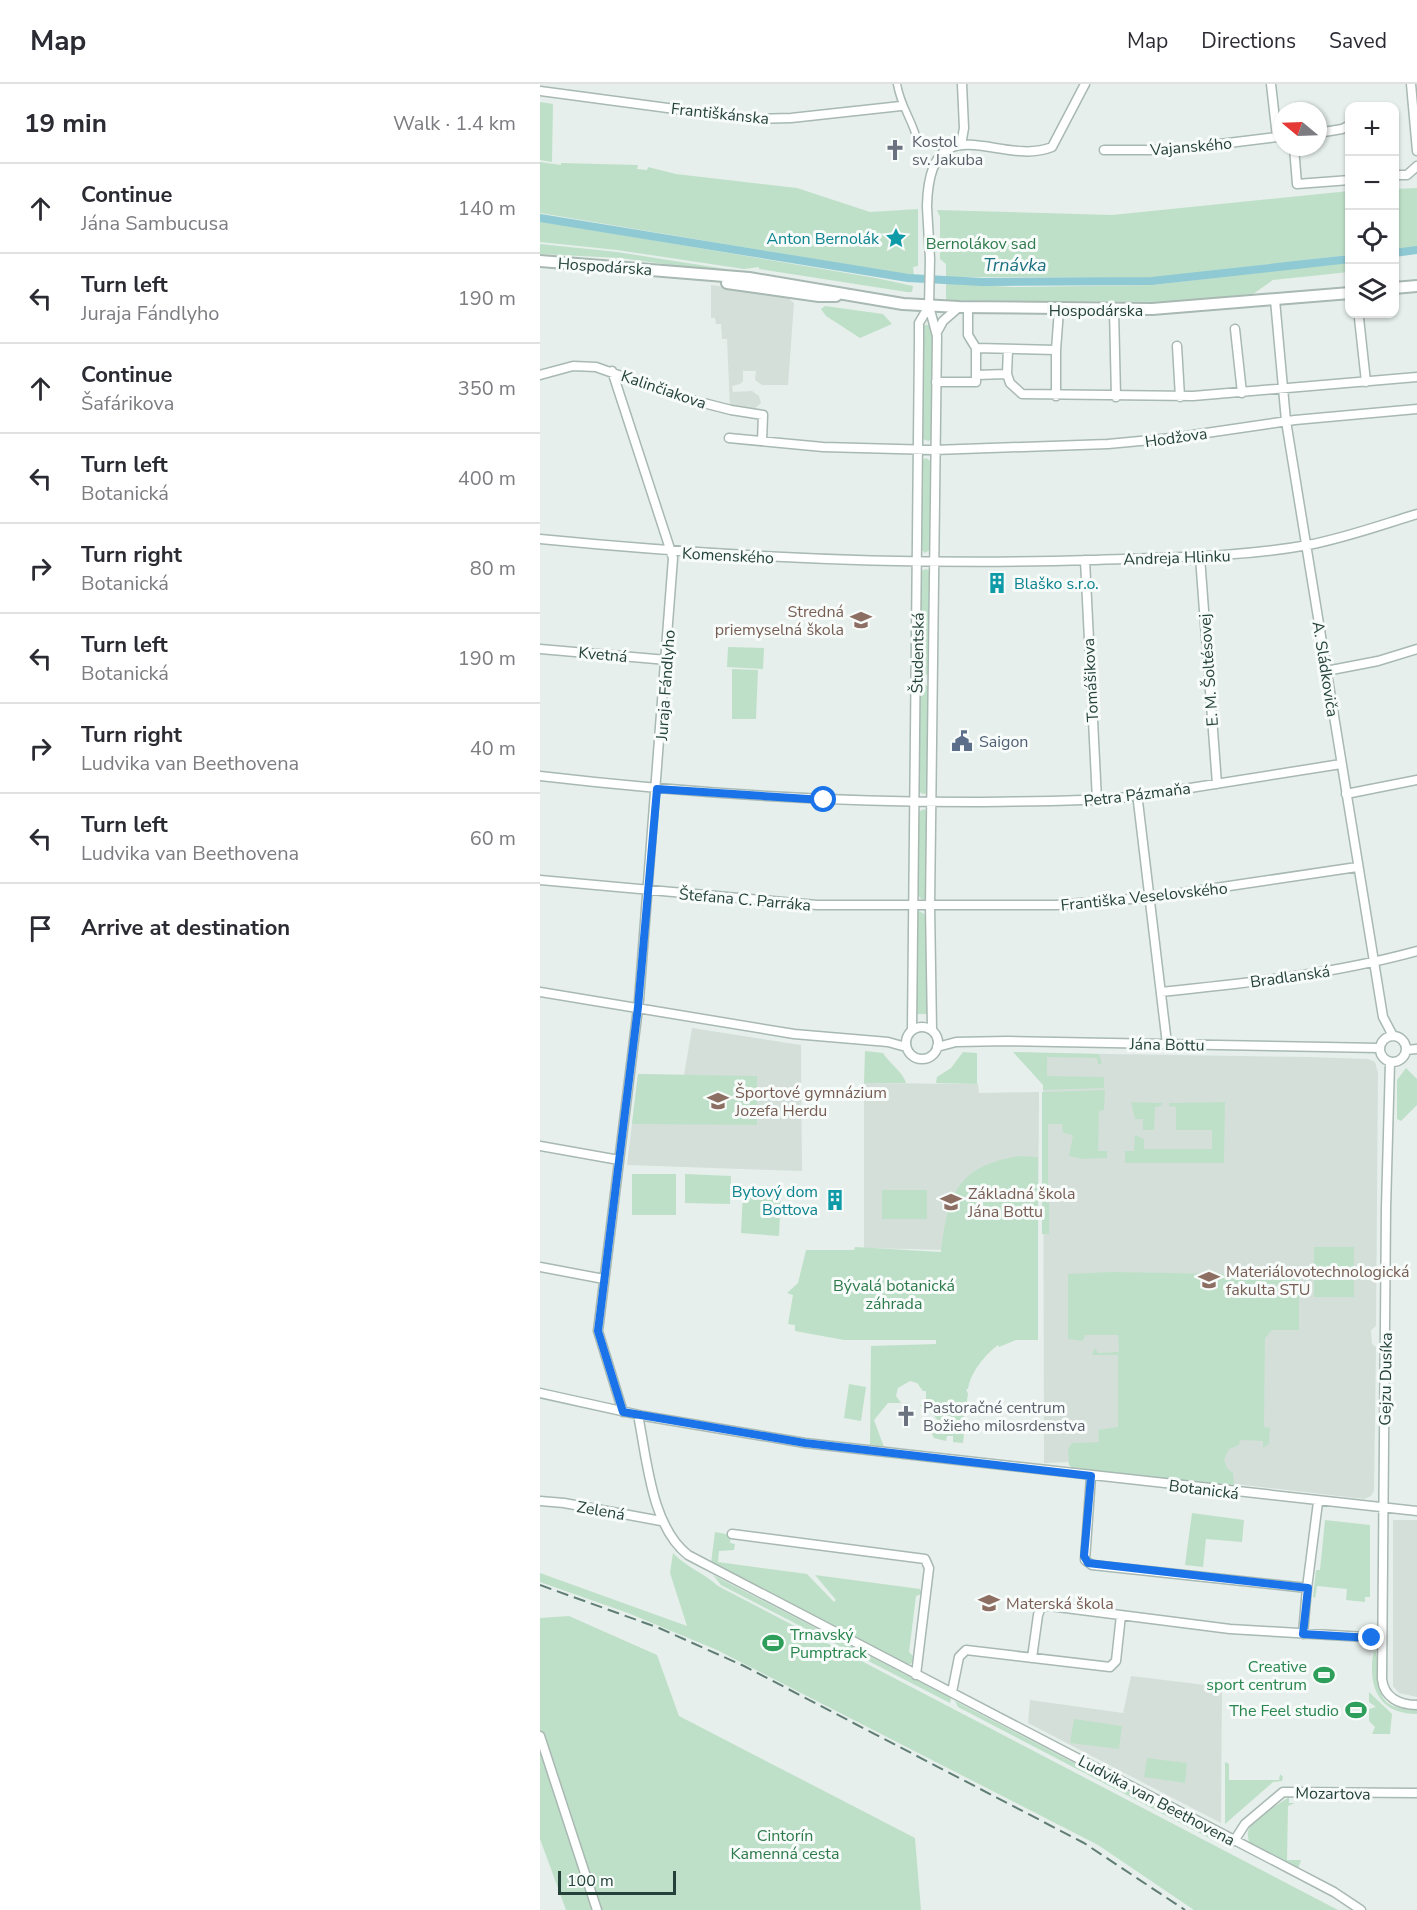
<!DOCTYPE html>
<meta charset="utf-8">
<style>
body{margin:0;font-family:"Nunito Sans",sans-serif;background:#f7f7f7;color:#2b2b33}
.controls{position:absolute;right:18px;top:18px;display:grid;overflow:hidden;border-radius:12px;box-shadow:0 2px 4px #0004}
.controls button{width:54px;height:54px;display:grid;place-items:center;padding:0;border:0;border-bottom:2px solid #e1e1e2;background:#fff;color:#2b2b33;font:30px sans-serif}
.compass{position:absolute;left:733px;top:18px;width:54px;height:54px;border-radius:50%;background:#fff;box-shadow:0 2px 4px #0004;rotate:289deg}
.scale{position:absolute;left:18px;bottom:15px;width:118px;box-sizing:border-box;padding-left:6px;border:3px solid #24423a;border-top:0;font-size:16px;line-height:21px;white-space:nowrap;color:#24423a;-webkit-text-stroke:4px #f7fbf9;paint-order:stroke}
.stop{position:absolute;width:18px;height:18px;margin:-14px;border:4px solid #1a73e8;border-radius:50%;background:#fff}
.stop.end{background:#1a73e8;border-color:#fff;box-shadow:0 2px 6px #0008}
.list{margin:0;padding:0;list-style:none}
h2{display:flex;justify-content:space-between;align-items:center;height:78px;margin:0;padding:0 24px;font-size:26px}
h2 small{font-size:20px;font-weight:400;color:#7c7c81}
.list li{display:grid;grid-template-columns:39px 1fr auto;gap:18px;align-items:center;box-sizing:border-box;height:90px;padding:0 24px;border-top:2px solid #e1e1e2}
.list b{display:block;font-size:22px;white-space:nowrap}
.list p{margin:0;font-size:20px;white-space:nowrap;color:#7c7c81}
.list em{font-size:20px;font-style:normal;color:#7c7c81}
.icon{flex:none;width:33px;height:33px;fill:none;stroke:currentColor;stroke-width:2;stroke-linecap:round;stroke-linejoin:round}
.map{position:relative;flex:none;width:877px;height:1826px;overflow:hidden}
header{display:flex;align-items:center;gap:36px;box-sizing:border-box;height:84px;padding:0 30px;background:#fff;border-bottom:2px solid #e1e1e2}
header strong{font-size:28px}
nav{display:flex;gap:33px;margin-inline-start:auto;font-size:21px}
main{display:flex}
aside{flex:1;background:#fff}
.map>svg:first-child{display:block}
.built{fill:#d4dfda}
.green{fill:#bfe0c8}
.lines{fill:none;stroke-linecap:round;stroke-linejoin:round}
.canal{stroke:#8ec9d4;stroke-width:8}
.pedestrian-casing{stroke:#a8b8b2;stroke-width:9}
.minor-casing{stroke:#a8b8b2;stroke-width:11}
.tertiary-casing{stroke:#a8b8b2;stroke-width:14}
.pedestrian{stroke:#fff;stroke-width:6}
.minor{stroke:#fff;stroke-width:8}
.tertiary{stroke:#fff;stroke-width:10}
.rail{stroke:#5f7d75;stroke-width:2;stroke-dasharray:12 6;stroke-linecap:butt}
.route{stroke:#1a73e8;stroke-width:8}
.labels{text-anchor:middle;stroke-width:6;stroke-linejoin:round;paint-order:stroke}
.street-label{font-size:16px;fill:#24423a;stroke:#f7fbf9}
.worship-label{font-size:16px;fill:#5b616d;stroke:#f7fbf9;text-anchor:start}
.culture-label{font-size:16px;fill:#0d838f;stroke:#f7fbf9;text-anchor:end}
.park-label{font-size:16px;fill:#2d7a4b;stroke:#f7fbf9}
.education-label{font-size:16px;fill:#785e54;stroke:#f7fbf9;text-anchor:start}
.service-label{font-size:16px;fill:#4e5e75;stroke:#f7fbf9;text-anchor:start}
.leisure-label{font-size:16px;fill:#27864d;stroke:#f7fbf9;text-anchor:end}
.water-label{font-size:18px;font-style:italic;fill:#1c6f80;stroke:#f7fbf9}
</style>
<header>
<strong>Map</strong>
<nav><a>Map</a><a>Directions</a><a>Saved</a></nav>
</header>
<main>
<aside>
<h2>19 min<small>Walk · 1.4 km</small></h2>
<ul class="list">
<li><svg class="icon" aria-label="ahead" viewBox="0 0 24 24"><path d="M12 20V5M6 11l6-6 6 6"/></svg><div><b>Continue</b><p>Jána Sambucusa</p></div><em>140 m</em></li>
<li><svg class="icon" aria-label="left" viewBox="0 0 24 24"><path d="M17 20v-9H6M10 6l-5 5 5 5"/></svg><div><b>Turn left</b><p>Juraja Fándlyho</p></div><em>190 m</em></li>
<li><svg class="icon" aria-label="ahead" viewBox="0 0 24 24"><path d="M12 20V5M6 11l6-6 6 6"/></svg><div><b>Continue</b><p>Šafárikova</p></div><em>350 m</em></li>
<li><svg class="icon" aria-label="left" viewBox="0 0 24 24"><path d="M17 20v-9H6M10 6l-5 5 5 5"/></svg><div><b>Turn left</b><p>Botanická</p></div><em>400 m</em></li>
<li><svg class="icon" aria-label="right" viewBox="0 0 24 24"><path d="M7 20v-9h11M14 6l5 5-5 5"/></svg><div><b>Turn right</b><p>Botanická</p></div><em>80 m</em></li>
<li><svg class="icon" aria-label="left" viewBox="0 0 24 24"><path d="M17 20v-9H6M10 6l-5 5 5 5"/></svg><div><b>Turn left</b><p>Botanická</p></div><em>190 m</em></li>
<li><svg class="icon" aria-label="right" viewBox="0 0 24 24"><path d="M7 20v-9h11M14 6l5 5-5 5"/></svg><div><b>Turn right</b><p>Ludvika van Beethovena</p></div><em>40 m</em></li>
<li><svg class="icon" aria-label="left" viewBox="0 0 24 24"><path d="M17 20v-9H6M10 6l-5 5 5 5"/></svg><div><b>Turn left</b><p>Ludvika van Beethovena</p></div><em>60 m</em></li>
<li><svg class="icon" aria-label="arrive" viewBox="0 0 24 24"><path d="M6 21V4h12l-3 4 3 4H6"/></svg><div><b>Arrive at destination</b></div></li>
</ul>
</aside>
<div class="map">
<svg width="877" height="1826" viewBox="0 0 877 1826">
<rect width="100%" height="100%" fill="#e6efeb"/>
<!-- built -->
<path class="built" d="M171,201L246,212L254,219L248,301H222L215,296L216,287H203V297L200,300L192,302L193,308L212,307L219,312L221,319L213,326L190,323L187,255H182L181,240H176L175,234H171Z
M152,944L261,961L262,1087L87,1081L98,990L144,991Z
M503,969L769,973L828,975L835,978L838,989L836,1242L831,1246L832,1260L836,1263L834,1407L831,1412L824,1415L695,1400L694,1403L532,1384L528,1378L504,1379Z
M324,999L438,1000L439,1009L499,1008L498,1168L324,1164Z
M853,1436H877V1613L859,1609L853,1602Z
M591,1592L682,1603L681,1739L488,1639L490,1616L583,1629Z"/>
<!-- green -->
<path class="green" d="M0,18L13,20L12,78L0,76Z
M0,78L21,81V79L98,81L97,85L107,86L108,83L136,90L257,104L330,128L378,125V182L373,183L374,192L0,129Z
M877,104V163L855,166V105Z
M809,107V171L610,194L406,193V180L400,175V133L397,126L572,131Z
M0,137L336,194L373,202L372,208H367L219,185V183L204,185L77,166L0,158Z
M0,160L77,168L205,188H183L80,174L0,170Z
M809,178V188L733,196L713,210L627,218L406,216V199L473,203L613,201Z
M285,222L343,230L352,240L320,254L286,232L281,225Z
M381,241H392V354L389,357L382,355Z
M386,374L392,378L391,465L385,469L380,464L381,377Z
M386,485L390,487V588L383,593L379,590L381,487Z
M188,563L224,564L223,585L187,583Z
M192,585L218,586L216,635H192Z
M386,601L390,605L388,709L383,710L379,708V606Z
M384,725L389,730L387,814L382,816L377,810L378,728Z
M379,827L388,832V930H376V830Z
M325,967L343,969C349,979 363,988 366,999H324Z
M423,968L437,969V1000L396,999L397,993L411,984Z
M473,968L559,970L562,980H558L557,974L507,973V992L564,993V1004L503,1006V1001Z
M866,984L877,995V1021L861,1037L857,1035V996Z
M98,990L217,992V1041L92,1040Z
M565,1006L564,1026L559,1027L558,1067H567V1074L542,1075L529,1072L533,1051L523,1049L522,1040H508V1100L511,1113H509V1150H502V1008Z
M591,1018L622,1019L621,1022L615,1023L614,1046H603V1035H595Z
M685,1018L684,1079H585V1067H594L595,1051L604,1055V1065H672V1046H636V1023L629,1022V1019Z
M479,1072L498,1073V1256H476L459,1263L458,1261C446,1270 431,1287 428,1305H426L428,1310L423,1340L425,1341L423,1359L413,1358V1352H407L406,1357L394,1354L390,1346L399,1338L388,1324L379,1322L386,1318V1307H383L377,1299L370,1297L358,1304L356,1312L361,1319H348L334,1336L344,1363L330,1361L331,1262L396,1260V1256H304L255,1247V1241L248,1240L253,1211L247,1209L258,1199L266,1166H314L315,1163L401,1168C408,1111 416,1082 479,1072Z
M92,1090H136V1131H92Z
M145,1090L191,1092L190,1120L145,1119Z
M342,1106H387V1135H342Z
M203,1108L241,1110L239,1152L201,1149Z
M774,1163H814V1213H774Z
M572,1188L750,1191L759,1195V1246H732L725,1254L724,1343L730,1344L729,1360L723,1364V1357L700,1356L699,1361L689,1365L684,1375L687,1384L693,1389L694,1403L532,1384L529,1381L528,1365L532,1359L559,1358L558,1346L578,1343V1271H552L555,1264L558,1269L579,1268L578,1251H545L543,1257L528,1255V1190Z
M309,1300L326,1303L321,1337L304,1334Z
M652,1429L704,1436L702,1458L666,1455L663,1483L645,1481Z
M785,1436L830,1441V1513H825V1518L806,1516L807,1505L777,1502L775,1514L773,1513L776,1486H780Z
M175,1448L191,1451L190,1459L195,1460L194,1466L179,1467L178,1478L267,1490L294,1518L296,1516L275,1491L380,1505L382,1510L376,1512L369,1568L373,1572L372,1579L366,1582L171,1479Z
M133,1469C146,1483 164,1489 178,1502L798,1826H654L558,1761L177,1566L88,1529L0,1498V1489L147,1542L130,1489Z
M173,1491L411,1614L410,1619L181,1501Z
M29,1532L117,1571L139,1632L375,1754L381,1826H26L0,1755V1534Z
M835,1566C845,1595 825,1625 877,1626V1630C848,1630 832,1614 832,1585C832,1579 832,1573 835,1566Z
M829,1608L852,1630L850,1650H832L835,1643L829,1637V1625L836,1623L829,1618Z
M415,1617L675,1752L671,1755L418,1623Z
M534,1635L582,1642L579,1665L530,1659Z
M607,1674L647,1679L645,1699L604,1693Z
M685,1678L689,1680V1696H739L740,1690L743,1693L742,1697L733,1698L685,1740Z
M749,1713V1719H755L748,1722L747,1776H761L758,1785L711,1761C700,1743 720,1732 732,1721L734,1723Z"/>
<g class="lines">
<!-- canal -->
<path class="canal" d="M0,134L368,194L442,198L612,197L810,175
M854,169L877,166"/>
<defs>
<path id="pedestrian" d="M357,0C361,24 373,36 378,59"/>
<path id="minor" d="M731,0L737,53H740
M871,0L877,67
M0,7L210,35L251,34L361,22
M778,49L802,45L810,41
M421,61L424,44L422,0
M754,63L757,100L810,96
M564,66H631L737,53
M854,91H867L877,82
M387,121C390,17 460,84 512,63L545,0
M387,123L390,175L389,222L397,252L390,822L392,946
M735,216L746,337L843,933L853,952
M428,224V251L436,264
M574,226L576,313
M819,234L826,298
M695,245L702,309
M397,248L403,237L419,223
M637,262L640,313
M516,266L519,226
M72,287L133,474L99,916L58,1247L83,1328
M467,290L468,265
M0,291L33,282L56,283L140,313L191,326L223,331L222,357
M436,291V264L516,266V312
M396,298H436V291L467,290L470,299L482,310L653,312L877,293
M189,354L283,363L394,366L568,360L632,354L755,336L877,325
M0,455C183,473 367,482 551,476C624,473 696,474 768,461C805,454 841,441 877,430
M660,473L677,700
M545,476L557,716
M0,565L127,576
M786,587L838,577L877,565
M0,692C145,709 289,718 435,718C487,717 538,718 589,713L597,709L606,711L801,680
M597,709L627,960
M806,710L877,696
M0,796L277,821H516L615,813L817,783
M0,908L254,950L348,958L366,963
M621,908C708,899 793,890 877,867
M366 959a16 16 0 1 1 32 0a16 16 0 1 1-32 0Z
M372,946L379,258V239L389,222
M840 965a13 13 0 1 1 26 0a13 13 0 1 1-26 0Z
M397,963L416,958L468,957L839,964
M866,966L877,965
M850,978L846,1124L842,1595C844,1614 860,1621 877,1621
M0,1062L79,1076
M0,1183L64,1195
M0,1309L104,1332L265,1359L877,1427
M98,1331C107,1375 111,1442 148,1471L794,1808L821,1826
M551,1392L545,1476L552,1481L767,1504L778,1418
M0,1417L24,1419L121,1437
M192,1450L385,1475L389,1484L376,1591
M763,1550L767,1504
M492,1574L498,1531L502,1521L690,1545L842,1554
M412,1608L419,1573L426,1566L570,1583L576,1577L581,1531
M0,1652L57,1826
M694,1757L705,1740L743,1708L877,1709"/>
<path id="tertiary" d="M0,177L209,194L363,220L419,223L612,225L810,209
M187,199L279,212H296
M854,204L877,202"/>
</defs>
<!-- pedestrian casing -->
<use href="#pedestrian" class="pedestrian-casing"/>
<!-- minor casing -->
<use href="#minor" class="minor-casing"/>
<!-- tertiary casing -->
<use href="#tertiary" class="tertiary-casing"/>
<!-- pedestrian -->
<use href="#pedestrian" class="pedestrian"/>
<!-- minor -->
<use href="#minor" class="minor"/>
<!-- tertiary -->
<use href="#tertiary" class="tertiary"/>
<!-- rail -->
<path class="rail" d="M0,1501L119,1544L204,1582L544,1759L645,1826"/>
</g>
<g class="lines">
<!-- route -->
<path class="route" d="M284,716L117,705L98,923L58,1247L83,1328L265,1359L551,1392L544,1472L548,1479L768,1504L763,1550L832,1554"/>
</g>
<!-- icons -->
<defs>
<symbol id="church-bare" viewBox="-9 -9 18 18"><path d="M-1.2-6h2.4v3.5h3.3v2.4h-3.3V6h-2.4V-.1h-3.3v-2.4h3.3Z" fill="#6b7280" stroke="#f7fbf9" stroke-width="2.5" paint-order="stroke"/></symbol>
<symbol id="sight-bare" viewBox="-9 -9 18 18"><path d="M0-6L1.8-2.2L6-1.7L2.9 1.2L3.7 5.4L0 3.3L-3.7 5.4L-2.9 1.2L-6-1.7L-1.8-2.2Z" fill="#0f9aa8" stroke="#f7fbf9" stroke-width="2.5" paint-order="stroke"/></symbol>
<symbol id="building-bare" viewBox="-9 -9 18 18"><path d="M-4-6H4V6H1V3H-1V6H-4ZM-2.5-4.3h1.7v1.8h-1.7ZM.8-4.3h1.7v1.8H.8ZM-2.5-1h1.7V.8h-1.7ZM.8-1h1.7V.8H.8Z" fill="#0f9aa8" stroke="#f7fbf9" stroke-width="2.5" paint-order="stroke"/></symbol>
<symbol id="school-bare" viewBox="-9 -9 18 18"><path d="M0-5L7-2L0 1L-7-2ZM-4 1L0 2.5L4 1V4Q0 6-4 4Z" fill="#8d6e63" stroke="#f7fbf9" stroke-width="2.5" paint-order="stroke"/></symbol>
<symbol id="civic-bare" viewBox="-9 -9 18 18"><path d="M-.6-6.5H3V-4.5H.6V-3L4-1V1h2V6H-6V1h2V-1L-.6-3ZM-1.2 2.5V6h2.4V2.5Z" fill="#5c6f8a" stroke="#f7fbf9" stroke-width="2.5" paint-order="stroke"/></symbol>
<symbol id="university-bare" viewBox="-9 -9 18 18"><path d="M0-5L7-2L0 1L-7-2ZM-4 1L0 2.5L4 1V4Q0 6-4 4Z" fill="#8d6e63" stroke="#f7fbf9" stroke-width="2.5" paint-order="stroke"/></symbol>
<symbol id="stadium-bare" viewBox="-9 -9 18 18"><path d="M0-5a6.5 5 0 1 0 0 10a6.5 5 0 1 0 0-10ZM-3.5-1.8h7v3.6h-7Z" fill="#2e9e5b" stroke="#f7fbf9" stroke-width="2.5" paint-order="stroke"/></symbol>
</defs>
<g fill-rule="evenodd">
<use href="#church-bare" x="340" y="51" width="30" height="30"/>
<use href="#sight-bare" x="341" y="139" width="30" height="30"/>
<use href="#building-bare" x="442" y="484" width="30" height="30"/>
<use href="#school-bare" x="306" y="521" width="30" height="30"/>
<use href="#civic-bare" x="407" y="642" width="30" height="30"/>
<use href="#school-bare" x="163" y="1002" width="30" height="30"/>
<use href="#building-bare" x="280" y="1101" width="30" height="30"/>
<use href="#school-bare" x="396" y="1103" width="30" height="30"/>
<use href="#university-bare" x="654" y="1181" width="30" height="30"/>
<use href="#church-bare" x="351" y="1317" width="30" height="30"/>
<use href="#school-bare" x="434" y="1504" width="30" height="30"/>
<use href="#stadium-bare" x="218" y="1544" width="30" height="30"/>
<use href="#stadium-bare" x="769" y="1576" width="30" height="30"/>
<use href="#stadium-bare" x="801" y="1611" width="30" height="30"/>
</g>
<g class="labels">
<!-- street labels -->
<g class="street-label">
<text transform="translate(180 29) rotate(6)" y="6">Františkánska</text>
<text transform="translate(651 62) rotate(-5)" y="6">Vajanského</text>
<text transform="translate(65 182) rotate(4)" y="6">Hospodárska</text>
<text x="556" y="232">Hospodárska</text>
<text transform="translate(124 305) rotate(19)" y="6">Kalinčiakova</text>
<text transform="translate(636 353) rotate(-8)" y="6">Hodžova</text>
<text transform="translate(188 471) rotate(3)" y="6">Komenského</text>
<text transform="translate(637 473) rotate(-2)" y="6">Andreja Hlinku</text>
<text transform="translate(377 569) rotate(-89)" y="6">Študentská</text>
<text transform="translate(63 570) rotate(5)" y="6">Kvetná</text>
<text transform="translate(786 585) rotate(81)" y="6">A. Sládkoviča</text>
<text transform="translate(668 586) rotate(-94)" y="6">E. M. Šoltésovej</text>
<text transform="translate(550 596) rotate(-93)" y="6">Tomášikova</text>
<text transform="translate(125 601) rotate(-86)" y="6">Juraja Fándlyho</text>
<text transform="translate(597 710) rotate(-7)" y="6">Petra Pázmaňa</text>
<text transform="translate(604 812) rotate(-6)" y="6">Františka Veselovského</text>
<text transform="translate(205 815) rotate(5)" y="6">Štefana C. Parráka</text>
<text transform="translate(750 892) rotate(-8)" y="6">Bradlanská</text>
<text transform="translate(627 960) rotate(1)" y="6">Jána Bottu</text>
<text transform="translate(845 1295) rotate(-89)" y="6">Gejzu Dusíka</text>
<text transform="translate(664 1405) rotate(7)" y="6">Botanická</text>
<text transform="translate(61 1426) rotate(10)" y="6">Zelená</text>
<text transform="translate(793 1709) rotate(1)" y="6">Mozartova</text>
<text transform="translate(617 1716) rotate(28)" y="6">Ludvika van Beethovena</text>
</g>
<!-- worship labels -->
<g class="worship-label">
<text x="372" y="63">Kostol<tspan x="372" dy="18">sv. Jakuba</tspan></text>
<text x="383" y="1329">Pastoračné centrum<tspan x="383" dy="18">Božieho milosrdenstva</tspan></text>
</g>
<!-- culture labels -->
<g class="culture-label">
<text x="339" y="160">Anton Bernolák</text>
<text x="474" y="505" text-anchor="start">Blaško s.r.o.</text>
<text x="278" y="1113">Bytový dom<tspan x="278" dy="18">Bottova</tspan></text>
</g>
<!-- park labels -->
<g class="park-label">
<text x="441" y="165">Bernolákov sad</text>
<text x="354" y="1207">Bývalá botanická<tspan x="354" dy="18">záhrada</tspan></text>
<text x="245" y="1757">Cintorín<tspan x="245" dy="18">Kamenná cesta</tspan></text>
</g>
<!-- education labels -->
<g class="education-label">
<text x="304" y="533" text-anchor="end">Stredná<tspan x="304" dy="18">priemyselná škola</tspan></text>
<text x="195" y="1014">Športové gymnázium<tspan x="195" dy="18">Jozefa Herdu</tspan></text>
<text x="428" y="1115">Základná škola<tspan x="428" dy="18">Jána Bottu</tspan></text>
<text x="686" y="1193">Materiálovotechnologická<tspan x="686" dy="18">fakulta STU</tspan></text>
<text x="466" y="1525">Materská škola</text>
</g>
<!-- service labels -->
<g class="service-label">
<text x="439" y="663">Saigon</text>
</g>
<!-- leisure labels -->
<g class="leisure-label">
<text x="250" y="1556" text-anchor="start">Trnavský<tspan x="250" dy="18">Pumptrack</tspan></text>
<text x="767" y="1588">Creative<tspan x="767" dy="18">sport centrum</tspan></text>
<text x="799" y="1632">The Feel studio</text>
</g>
<!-- water labels -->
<g class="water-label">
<text x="475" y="187">Trnávka</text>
</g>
</g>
</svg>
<div class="controls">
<button>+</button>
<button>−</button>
<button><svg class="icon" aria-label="locate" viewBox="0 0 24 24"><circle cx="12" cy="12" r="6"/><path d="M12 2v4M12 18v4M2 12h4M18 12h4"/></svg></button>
<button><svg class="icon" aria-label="layers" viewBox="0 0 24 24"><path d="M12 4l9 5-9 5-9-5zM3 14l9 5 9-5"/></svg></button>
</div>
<svg class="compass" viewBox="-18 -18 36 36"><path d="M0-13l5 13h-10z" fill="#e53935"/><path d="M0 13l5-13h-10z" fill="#7c7c81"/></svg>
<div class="scale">100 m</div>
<div class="stop" style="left:284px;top:716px"></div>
<div class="stop end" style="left:832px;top:1554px"></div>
</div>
</main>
